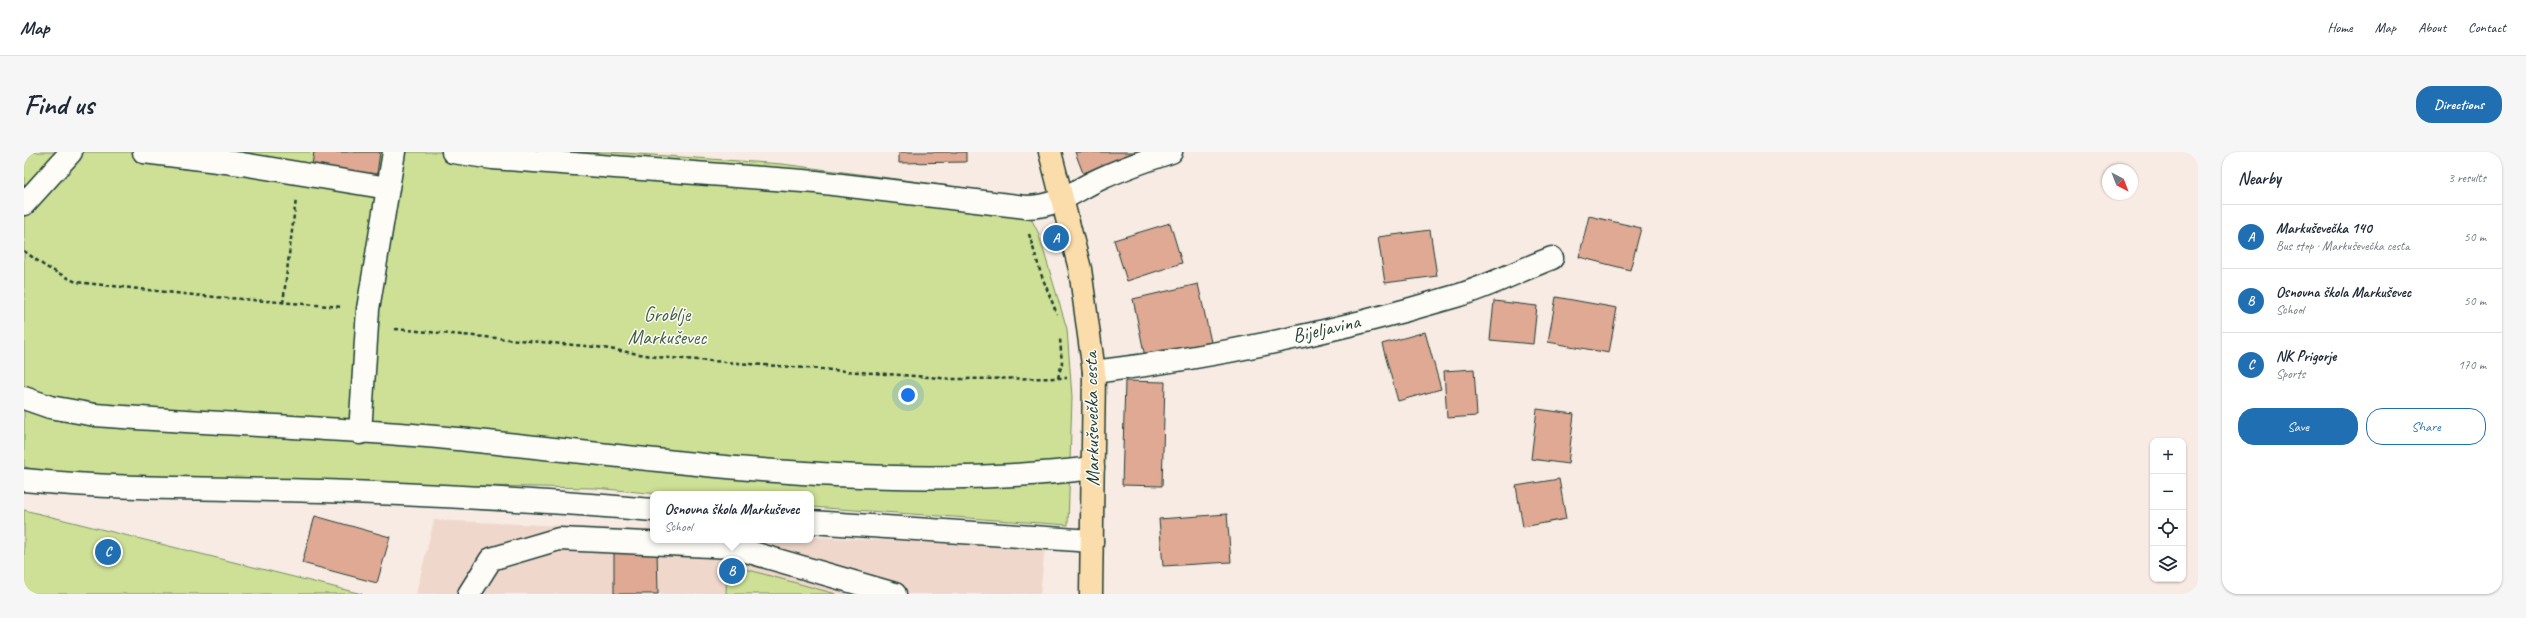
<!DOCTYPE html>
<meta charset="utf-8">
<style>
body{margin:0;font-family:Caveat,sans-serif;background:#f6f6f7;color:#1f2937}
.controls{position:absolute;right:12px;bottom:12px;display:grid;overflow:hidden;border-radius:8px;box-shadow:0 1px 3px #0004}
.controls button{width:36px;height:36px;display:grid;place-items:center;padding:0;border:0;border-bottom:1px solid #e0e1e3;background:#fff;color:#1f2937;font:20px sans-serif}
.compass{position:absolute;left:2078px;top:12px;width:36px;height:36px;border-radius:50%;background:#fff;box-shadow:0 1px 3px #0004;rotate:138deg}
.you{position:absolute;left:884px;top:243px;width:14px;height:14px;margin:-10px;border:3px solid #fff;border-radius:50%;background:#1a73e8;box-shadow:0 0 0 6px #1a73e833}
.badge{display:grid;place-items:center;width:26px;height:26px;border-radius:50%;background:#1f6fb2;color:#fff;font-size:13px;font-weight:700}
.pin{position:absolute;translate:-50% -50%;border:2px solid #fff;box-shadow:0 1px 4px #0006}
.popup{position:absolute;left:626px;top:339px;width:164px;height:52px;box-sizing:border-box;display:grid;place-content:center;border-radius:8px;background:#fff;filter:drop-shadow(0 1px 3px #0005);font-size:13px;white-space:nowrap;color:#747a83}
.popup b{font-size:15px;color:#1f2937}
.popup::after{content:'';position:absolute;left:50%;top:100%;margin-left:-8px;border:8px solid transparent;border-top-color:#fff}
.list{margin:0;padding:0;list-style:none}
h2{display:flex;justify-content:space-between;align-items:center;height:52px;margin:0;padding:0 16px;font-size:17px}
h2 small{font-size:13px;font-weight:400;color:#747a83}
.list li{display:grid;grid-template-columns:26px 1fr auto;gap:12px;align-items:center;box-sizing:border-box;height:64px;padding:0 16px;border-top:1px solid #e0e1e3}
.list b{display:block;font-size:15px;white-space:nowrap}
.list p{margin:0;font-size:13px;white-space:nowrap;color:#747a83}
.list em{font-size:13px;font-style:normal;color:#747a83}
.actions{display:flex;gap:8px;padding:12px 16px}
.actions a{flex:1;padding:9px 0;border:1px solid #1f6fb2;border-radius:16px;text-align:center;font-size:14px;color:#1f6fb2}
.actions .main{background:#1f6fb2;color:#fff}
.icon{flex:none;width:22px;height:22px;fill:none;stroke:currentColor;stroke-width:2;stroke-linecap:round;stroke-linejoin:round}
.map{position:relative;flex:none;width:2174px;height:442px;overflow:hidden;border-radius:16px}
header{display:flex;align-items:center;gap:24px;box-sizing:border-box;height:56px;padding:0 20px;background:#fff;border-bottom:1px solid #e0e1e3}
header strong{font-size:19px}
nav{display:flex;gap:22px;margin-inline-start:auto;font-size:14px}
.intro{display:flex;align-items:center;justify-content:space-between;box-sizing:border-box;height:96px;padding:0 24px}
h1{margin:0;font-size:28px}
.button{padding:10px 18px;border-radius:16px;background:#1f6fb2;color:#fff;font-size:14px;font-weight:700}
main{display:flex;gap:24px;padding:0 24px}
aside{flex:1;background:#fff;border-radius:16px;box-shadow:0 1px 3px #0004}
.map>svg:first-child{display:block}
.built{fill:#f0d7cb}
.green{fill:#cde095;stroke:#768e64}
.building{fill:#dfa994;stroke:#1f3d34}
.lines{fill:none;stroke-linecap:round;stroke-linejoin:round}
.minor-casing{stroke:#1f3d34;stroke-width:25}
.major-casing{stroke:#1f3d34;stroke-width:25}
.path{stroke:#1f3d34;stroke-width:2.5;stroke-dasharray:4 3;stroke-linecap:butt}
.minor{stroke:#fdfcf7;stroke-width:22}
.major{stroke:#fbddab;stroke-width:22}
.labels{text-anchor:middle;stroke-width:3;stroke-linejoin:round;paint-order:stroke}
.park-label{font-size:20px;fill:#425e47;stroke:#fdfcf7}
.street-label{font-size:20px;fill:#1f3d34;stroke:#fdfcf7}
</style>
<header>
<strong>Map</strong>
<nav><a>Home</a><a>Map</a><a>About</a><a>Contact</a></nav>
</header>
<div class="intro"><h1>Find us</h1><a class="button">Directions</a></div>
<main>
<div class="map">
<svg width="2174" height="442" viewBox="0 0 2174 442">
<rect width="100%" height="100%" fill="#f7ebe3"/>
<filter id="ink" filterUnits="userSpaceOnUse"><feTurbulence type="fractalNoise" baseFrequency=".025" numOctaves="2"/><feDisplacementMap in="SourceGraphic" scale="8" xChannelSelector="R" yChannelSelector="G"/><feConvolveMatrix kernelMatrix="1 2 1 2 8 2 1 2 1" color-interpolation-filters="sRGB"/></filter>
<g filter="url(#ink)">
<!-- built -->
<path class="built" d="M410,368L629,378V388H787V385L1021,396L1016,442H392Z"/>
<!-- green -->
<path class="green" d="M0,0H585L758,12L995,43L1014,80L1043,177L1048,245L1044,373L787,355V342H635L571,336L61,327L4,316L0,314Z
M0,358L338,442H0Z
M703,412L812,442H702Z"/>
<!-- building -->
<path class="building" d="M290,0H356L352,29L287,20Z
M875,0H942V10L875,11Z
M1051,0H1111L1112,3L1059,21Z
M1565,64L1617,76L1606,118L1555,105Z
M1146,71L1158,111L1103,129L1090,88Z
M1406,78L1413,124L1361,131L1354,85Z
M1174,132L1187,190L1121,205L1109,147Z
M1532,145L1593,156L1585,201L1524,190Z
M1470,149L1513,154L1509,192L1466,188Z
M1401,180L1417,237L1374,249L1358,192Z
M1450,217L1453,264L1423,266L1420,219Z
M1101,229L1141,230L1138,334L1098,333Z
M1513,257L1550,262L1544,312L1507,307Z
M1535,327L1542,367L1499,375L1492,334Z
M1203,362L1207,410L1139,414L1135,367Z
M291,364L366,385L353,431L278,411Z
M633,397L634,442H590V398Z"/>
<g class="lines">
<defs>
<path id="minor" d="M120,0L218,12L364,36
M429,0L469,6L792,30L1002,55C1038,54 1048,39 1078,26C1100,16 1123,8 1147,0
M0,52L47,0
M1070,220C1191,205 1315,179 1432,144C1464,135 1496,118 1528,106
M0,246L26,255L71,263C188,272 306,275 423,286C637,306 853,343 1069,316
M336,281L344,157L370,0
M0,328C100,338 200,336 300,339C410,343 520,348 629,358
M787,370L1068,389
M445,442L467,407L535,387L708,395L871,442"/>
<path id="major" d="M1026,0L1056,117L1070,220L1067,442"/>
</defs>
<!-- minor casing -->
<use href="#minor" class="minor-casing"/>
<!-- major casing -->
<use href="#major" class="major-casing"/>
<!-- path -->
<path class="path" d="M1005,82L1017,122L1033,162
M0,99L22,115L52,130L179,144L318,155
M259,151L272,47
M371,177L573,195L633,205L930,227L1043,226
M1034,226L1038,211L1036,187"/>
<!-- minor -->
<use href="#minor" class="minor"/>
<!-- major -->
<use href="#major" class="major"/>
</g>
</g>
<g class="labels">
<!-- park labels -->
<g class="park-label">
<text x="643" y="169">Groblje<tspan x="643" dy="23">Markuševec</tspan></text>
</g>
<!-- street labels -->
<g class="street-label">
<text transform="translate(1302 176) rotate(-13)" y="7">Bijeljavina</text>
<text transform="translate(1067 267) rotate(-91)" y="7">Markuševečka cesta</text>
</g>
</g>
</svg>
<div class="controls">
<button>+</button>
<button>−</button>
<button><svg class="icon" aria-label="locate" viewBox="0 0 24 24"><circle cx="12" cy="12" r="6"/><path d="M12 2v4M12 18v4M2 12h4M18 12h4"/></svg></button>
<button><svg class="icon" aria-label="layers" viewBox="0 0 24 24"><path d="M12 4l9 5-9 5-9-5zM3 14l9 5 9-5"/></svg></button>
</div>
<svg class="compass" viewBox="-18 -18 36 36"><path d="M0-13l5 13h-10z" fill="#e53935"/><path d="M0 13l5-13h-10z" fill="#747a83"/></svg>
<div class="you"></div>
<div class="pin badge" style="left:1032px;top:86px">A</div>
<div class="pin badge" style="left:708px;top:419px">B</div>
<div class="popup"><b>Osnovna škola Markuševec</b>School</div>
<div class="pin badge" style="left:84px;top:400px">C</div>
</div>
<aside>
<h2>Nearby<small>3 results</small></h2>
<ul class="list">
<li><span class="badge">A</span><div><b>Markuševečka 140</b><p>Bus stop · Markuševečka cesta</p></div><em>50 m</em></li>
<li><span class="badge">B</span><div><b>Osnovna škola Markuševec</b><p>School</p></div><em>50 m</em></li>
<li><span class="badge">C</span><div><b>NK Prigorje</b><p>Sports</p></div><em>170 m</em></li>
</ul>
<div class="actions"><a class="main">Save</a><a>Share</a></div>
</aside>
</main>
